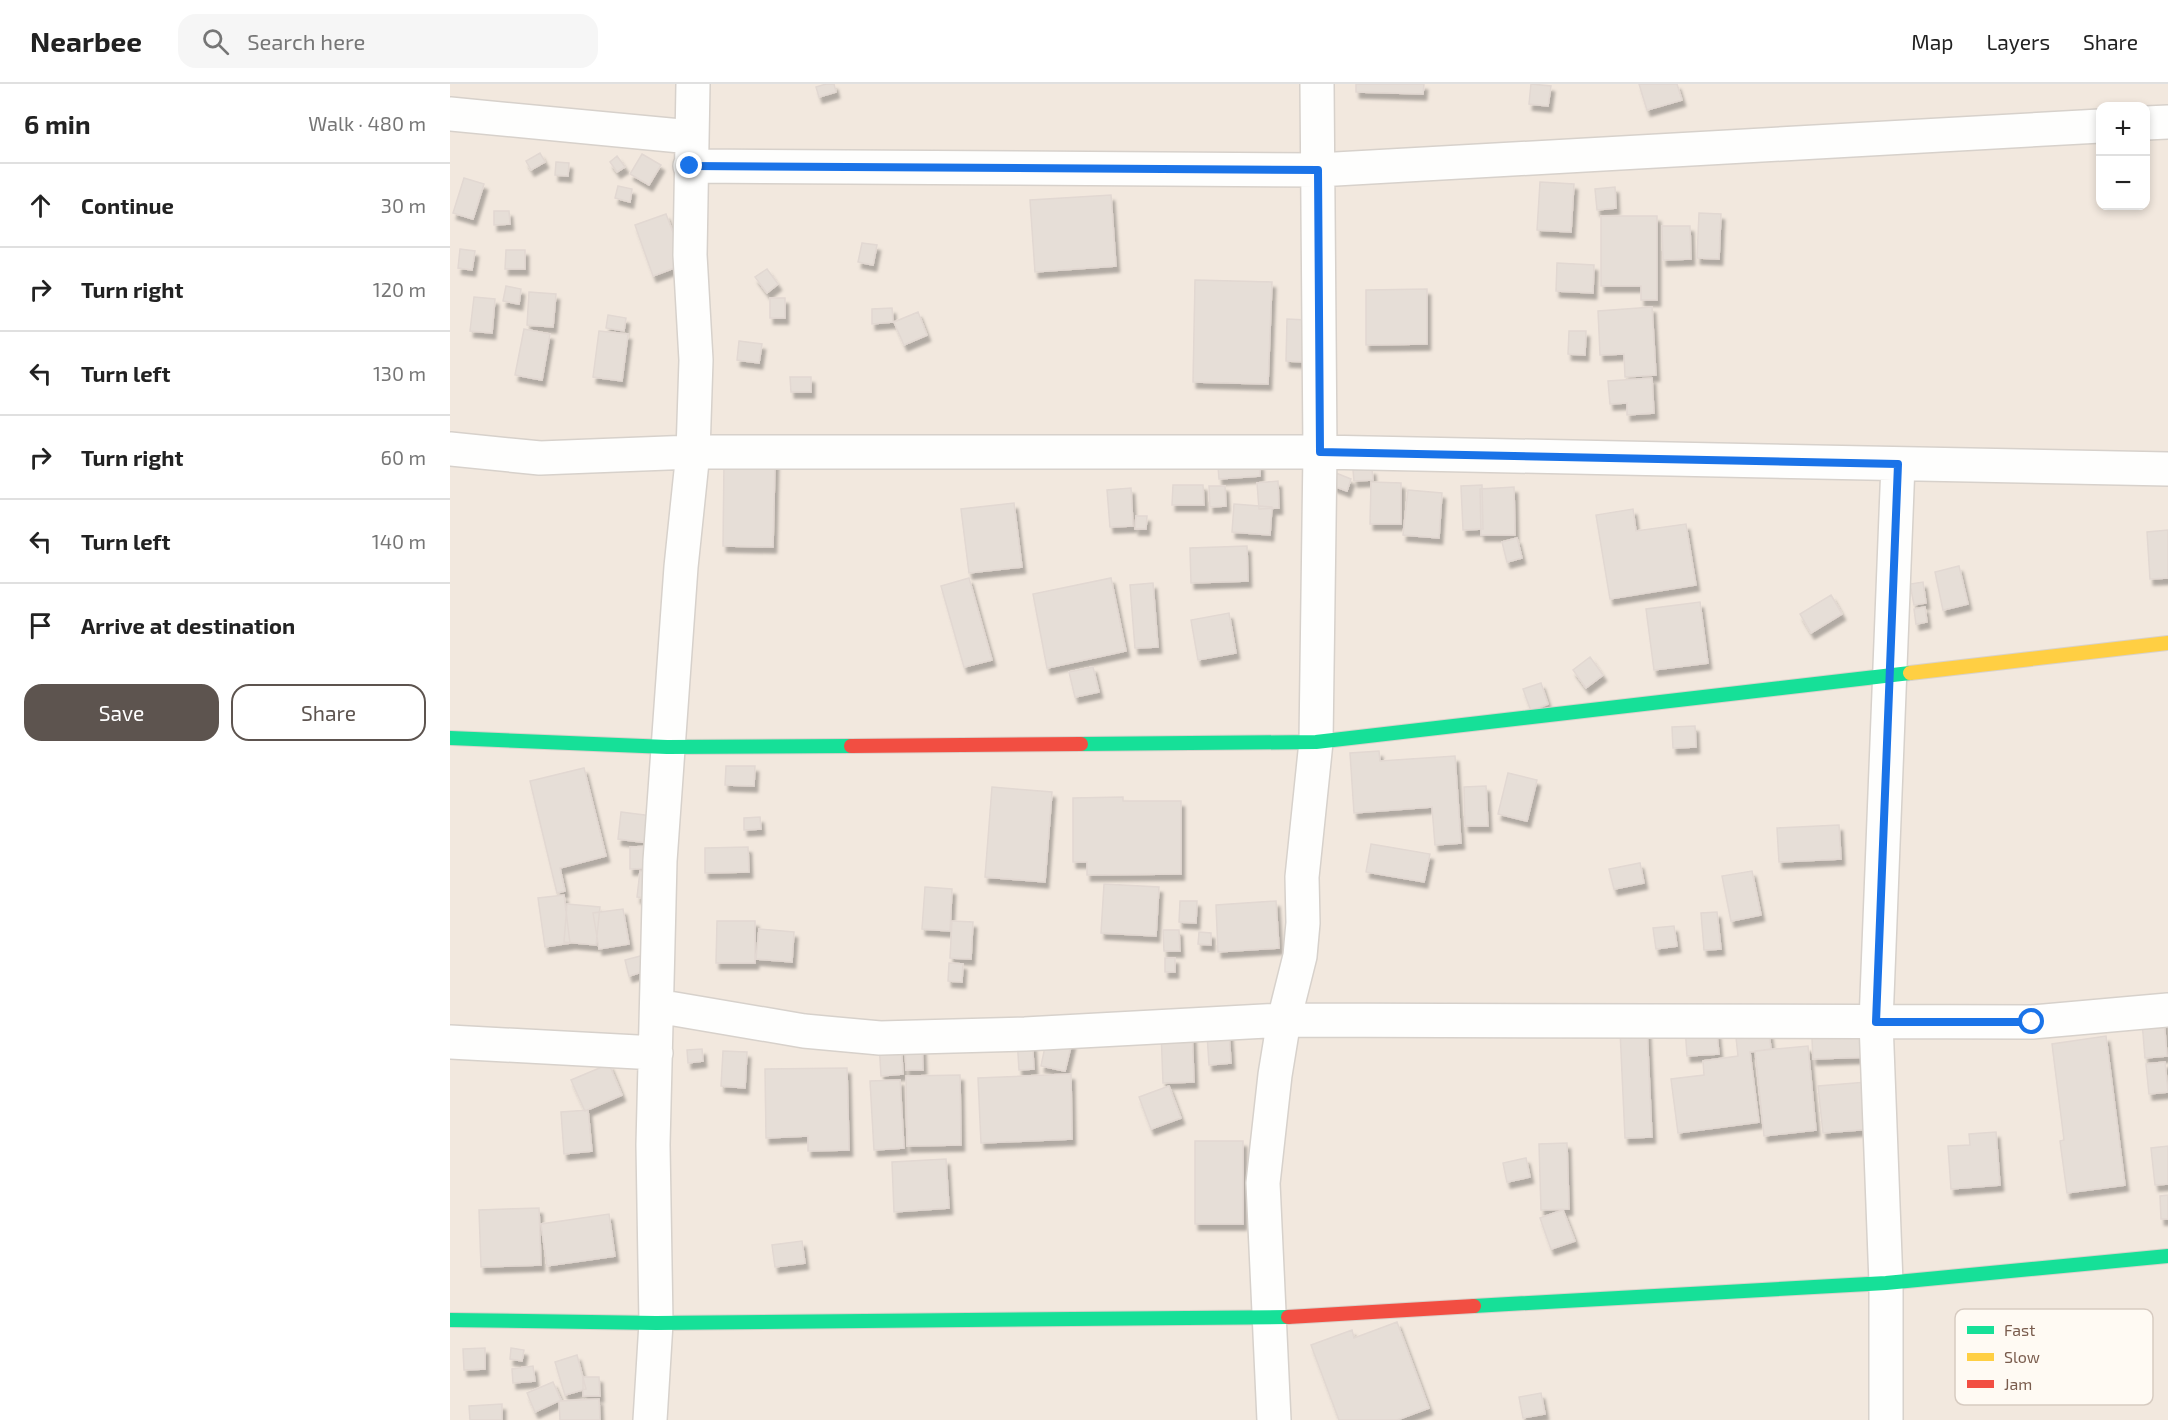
<!DOCTYPE html>
<meta charset="utf-8">
<style>
body{margin:0;font-family:"Exo 2",sans-serif;background:#f6f6f6;color:#222}
.controls{position:absolute;right:18px;top:18px;display:grid;overflow:hidden;border-radius:12px;box-shadow:0 3px 9px #0003}
.controls button{width:54px;height:54px;display:grid;place-items:center;padding:0;border:0;border-bottom:2px solid #e0e0e0;background:#fff;color:#222;font:30px sans-serif}
.stop{position:absolute;width:18px;height:18px;margin:-14px;border:4px solid #1a73e8;border-radius:50%;background:#fff}
.stop.end{background:#1a73e8;border-color:#fff;box-shadow:0 2px 6px #0008}
.list{margin:0;padding:0;list-style:none}
h2{display:flex;justify-content:space-between;align-items:center;height:78px;margin:0;padding:0 24px;font-size:26px}
h2 small{font-size:20px;font-weight:400;color:#767676}
.list li{display:grid;grid-template-columns:39px 1fr auto;gap:18px;align-items:center;box-sizing:border-box;height:84px;padding:0 24px;border-top:2px solid #e0e0e0}
.list b{display:block;font-size:22px;white-space:nowrap}
.list em{font-size:20px;font-style:normal;color:#767676}
.actions{display:flex;gap:12px;padding:18px 24px}
.actions a{flex:1;padding:14px 0;border:2px solid #5d544f;border-radius:18px;text-align:center;font-size:21px;color:#5d544f}
.actions .main{background:#5d544f;color:#fff}
.icon{flex:none;width:33px;height:33px;fill:none;stroke:currentColor;stroke-width:2;stroke-linecap:round;stroke-linejoin:round}
.map{position:relative;flex:none;width:1718px;height:1336px;overflow:hidden}
header{display:flex;align-items:center;gap:36px;box-sizing:border-box;height:84px;padding:0 30px;background:#fff;border-bottom:2px solid #e0e0e0}
header strong{font-size:28px}
nav{display:flex;gap:33px;margin-inline-start:auto;font-size:21px}
.search{width:420px;height:54px;background:#f6f6f6;display:flex;align-items:center;gap:15px;box-sizing:border-box;padding:0 21px;border-radius:18px;color:#767676;font-size:22px}
main{display:flex}
aside{flex:1;background:#fff}
.map>svg:first-child{display:block}
.residential{fill:#f2e8de;fill-rule:evenodd}
.building{fill:#e6ded7;stroke:#e2d8d2;stroke-width:1.5;filter:url(#shadow)}
.lines{fill:none;stroke-linecap:round;stroke-linejoin:round}
.street-casing{stroke:#d7d1cb;stroke-width:36}
.fast-casing{stroke:#d9d2cb;stroke-width:16}
.slow-casing{stroke:#d9d2cb;stroke-width:16}
.jam-casing{stroke:#d9d2cb;stroke-width:16}
.street{stroke:#fefefd;stroke-width:33}
.fast{stroke:#16e098;stroke-width:14}
.slow{stroke:#ffcf43;stroke-width:14}
.jam{stroke:#f24e42;stroke-width:14}
.route{stroke:#1a73e8;stroke-width:8}
.key{fill:#fffaf3;stroke:#d7cbc1;stroke-width:1.5}
.key-label{font-size:16px;fill:#7a5c4d}
</style>
<header>
<strong>Nearbee</strong>
<div class="search"><svg class="icon" aria-label="search" viewBox="0 0 24 24"><circle cx="10" cy="10" r="6"/><path d="M15 15l6 6"/></svg>Search here</div>
<nav><a>Map</a><a>Layers</a><a>Share</a></nav>
</header>
<main>
<aside>
<h2>6 min<small>Walk · 480 m</small></h2>
<ul class="list">
<li><svg class="icon" aria-label="ahead" viewBox="0 0 24 24"><path d="M12 20V5M6 11l6-6 6 6"/></svg><div><b>Continue</b></div><em>30 m</em></li>
<li><svg class="icon" aria-label="right" viewBox="0 0 24 24"><path d="M7 20v-9h11M14 6l5 5-5 5"/></svg><div><b>Turn right</b></div><em>120 m</em></li>
<li><svg class="icon" aria-label="left" viewBox="0 0 24 24"><path d="M17 20v-9H6M10 6l-5 5 5 5"/></svg><div><b>Turn left</b></div><em>130 m</em></li>
<li><svg class="icon" aria-label="right" viewBox="0 0 24 24"><path d="M7 20v-9h11M14 6l5 5-5 5"/></svg><div><b>Turn right</b></div><em>60 m</em></li>
<li><svg class="icon" aria-label="left" viewBox="0 0 24 24"><path d="M17 20v-9H6M10 6l-5 5 5 5"/></svg><div><b>Turn left</b></div><em>140 m</em></li>
<li><svg class="icon" aria-label="arrive" viewBox="0 0 24 24"><path d="M6 21V4h12l-3 4 3 4H6"/></svg><div><b>Arrive at destination</b></div></li>
</ul>
<div class="actions"><a class="main">Save</a><a>Share</a></div>
</aside>
<div class="map">
<svg width="1718" height="1336" viewBox="0 0 1718 1336">
<defs>
<filter id="shadow"><feDropShadow dx="3.5" dy="6" stdDeviation="1.5" flood-color="#0004"/></filter>
</defs>
<rect width="100%" height="100%" fill="#f9f5f0"/>
<!-- residential -->
<path class="residential" d="M0,0H1718V1336H0ZM1650,22H1696V122H1650Z"/>
<!-- building -->
<path class="building" d="M376,0H384L386,8L369,13L366,3Z
M906,0H974L973,10L906,8Z
M1081,0L1101,2L1098,22L1079,20Z
M1189,0H1227L1232,16L1197,26Z
M90,69L95,78L81,86L76,77Z
M192,70L211,81L199,101L180,90Z
M167,72L175,83L167,88L160,78Z
M106,78L119,79L118,92L105,91Z
M14,94L34,100L23,135L3,129Z
M1090,98L1124,100L1121,148L1087,146Z
M168,102L182,105L180,118L165,114Z
M1165,103L1166,124L1147,126L1145,105Z
M661,111L666,182L585,188L580,116Z
M44,127H59L60,140L44,141Z
M1249,129L1271,130L1269,175L1247,174Z
M216,130L235,180L203,192L185,141Z
M1151,132H1207V216H1191V202H1151Z
M1212,142H1240L1241,175L1213,176Z
M412,159L427,161L423,181L408,178Z
M10,165L25,167L22,186L8,184Z
M56,166H75V185H55Z
M1107,179L1144,181L1143,209L1106,207Z
M317,185L328,200L317,209L305,193Z
M745,196L822,198L818,300L743,298Z
M56,202L71,205L69,220L53,217Z
M977,205V260L916,261V206Z
M79,208L106,210L103,243L77,241Z
M24,213L45,215L42,249L20,247Z
M320,214H335V234H320Z
M1202,223L1206,291L1175,293L1174,270L1150,271L1148,227Z
M442,224L443,238L422,240V225Z
M468,228L477,251L454,261L444,238Z
M158,231L176,234L174,247L156,244Z
M837,235L857,236L856,278L836,277Z
M74,245L100,250L92,296L65,291Z
M149,247L178,250L172,297L143,293Z
M1119,247H1136L1135,271L1118,270Z
M289,257L312,260L309,279L287,276Z
M340,293H361V308H341Z
M1202,294L1204,329L1177,331V319L1160,320L1158,297Z
M274,378H325L323,463L273,462Z
M810,380V392L769,395L768,382Z
M922,385L923,396L904,397L903,386Z
M886,389L901,395L897,407L881,401Z
M828,397L829,424L809,425L807,399Z
M921,398L951,399V440H920Z
M723,401H753L754,421H722Z
M1032,401L1033,445L1013,446L1011,402Z
M759,402H775L776,422L760,423Z
M1064,403L1065,451H1031L1030,405Z
M681,404L683,442L660,443L657,406Z
M958,406L992,409L989,454L953,451Z
M564,419L572,483L519,489L511,425Z
M784,420L822,423L820,451L782,448Z
M1183,425L1186,447L1236,440L1246,501L1160,515L1146,431Z
M686,432H697L696,445H685Z
M1718,446V494L1700,495L1697,448Z
M1067,454L1072,474L1057,478L1052,458Z
M797,462L798,497L741,499L740,464Z
M1509,482L1518,520L1493,526L1485,488Z
M519,494L542,576L514,583L491,502Z
M661,494L676,567L597,584L583,510Z
M1473,498L1476,519L1464,521L1460,500Z
M703,499L708,563L685,564L680,501Z
M1381,511L1392,530L1361,549L1350,530Z
M1250,518L1258,579L1204,586L1196,525Z
M1475,523L1477,538L1466,540L1464,525Z
M779,529L786,569L748,576L741,536Z
M1140,573L1153,591L1136,604L1123,586Z
M643,583L649,608L625,613L619,588Z
M1091,599L1098,620L1081,627L1073,605Z
M1245,642L1246,663L1223,664L1222,643Z
M929,667L930,677L1005,672L1011,759L985,761L982,723L904,729L900,669Z
M276,682H305L304,702L275,701Z
M134,684L156,772L110,784L115,807L107,809L80,697Z
M1058,689L1087,696L1077,737L1048,730Z
M1036,702L1038,742H1015L1014,703Z
M542,703L602,708L595,798L535,793Z
M673,713V717H731V790L637,791V778H623V714Z
M171,728L210,733L206,760L168,755Z
M310,733L311,745L294,746V734Z
M1389,741L1391,775L1329,778L1327,744Z
M921,760L980,770L974,798L916,788Z
M208,762L209,784L180,785V763Z
M298,763L299,788L255,789V764Z
M1190,779L1194,799L1164,805L1159,785Z
M190,787L208,789L205,815L187,813Z
M1302,787L1311,831L1281,837L1272,792Z
M654,800L709,803L706,852L651,849Z
M475,803L502,805L500,847L472,845Z
M114,811L120,859L95,863L88,814Z
M730,817H747L746,839L729,838Z
M826,817L829,864L768,868L766,821Z
M117,820L150,823L146,861L114,858Z
M173,825L179,860L149,865L143,829Z
M1267,828L1271,865L1254,866L1251,829Z
M267,837H305V879H266Z
M502,837L523,838L521,875L500,874Z
M1224,842L1227,862L1206,865L1203,844Z
M309,845L344,848L342,878L306,875Z
M713,846H729L730,867H714Z
M749,848L761,849V861L748,860Z
M198,870L202,885L179,892L175,876Z
M715,874H725V888H715Z
M499,879L513,880L512,898L498,897Z
M1420,931L1422,973L1363,975L1361,935Z
M1714,935L1717,972L1695,974L1692,937Z
M1318,940L1321,965L1300,968L1309,1038L1228,1049L1221,995L1254,991L1253,977L1288,972L1285,944Z
M1266,941L1269,970L1237,972L1235,943Z
M1197,944L1202,1053L1175,1054L1170,946Z
M742,945L744,998L713,999L711,946Z
M779,948L781,979L759,981L757,950Z
M1656,952L1675,1101L1617,1109L1610,1057L1614,1056L1602,960Z
M582,953L584,985L569,986L567,954Z
M597,953L622,958L615,987L591,982Z
M451,957L453,990L431,992L429,958Z
M455,958H472L473,986H456Z
M1358,962L1366,1046L1314,1052L1305,967Z
M252,965L253,977L238,979L237,966Z
M273,967L297,968L295,1004L271,1002Z
M1715,978L1718,1008L1699,1010L1696,980Z
M159,980L172,1011L135,1027L121,996Z
M397,984L399,1066L358,1067V1052L316,1054L315,985Z
M621,990L622,1055L531,1059L528,994Z
M510,991L511,1061L457,1062L456,992Z
M450,996L454,1064L424,1066L420,997Z
M1417,998L1421,1045L1373,1049L1368,1002Z
M719,1002L731,1034L701,1045L689,1013Z
M138,1026L142,1067L114,1070L111,1028Z
M1546,1048L1550,1101L1501,1105L1498,1062L1520,1061L1519,1050Z
M745,1057H793V1140H745Z
M1117,1059L1119,1125L1091,1126L1089,1060Z
M1718,1062V1100L1705,1101L1701,1064Z
M1076,1074L1080,1093L1057,1098L1053,1079Z
M496,1075L499,1124L444,1128L442,1078Z
M1718,1111V1135H1711L1710,1112Z
M89,1124L91,1181L31,1183L29,1126Z
M1113,1126L1125,1157L1101,1165L1090,1134Z
M159,1130L165,1172L97,1182L91,1140Z
M352,1157L355,1179L325,1183L322,1161Z
M947,1238L979,1324L947,1336H889L861,1261L902,1246L904,1254Z
M35,1264V1285L14,1286L13,1265Z
M61,1264L74,1266L72,1277L60,1275Z
M127,1271L136,1305L115,1311L105,1278Z
M83,1282L85,1297L63,1299L62,1285Z
M133,1293H149L150,1312H133Z
M103,1298L111,1316L85,1328L77,1309Z
M1091,1309L1095,1330L1073,1334L1069,1313Z
M149,1315L150,1336H110L109,1317Z
M52,1320V1336H20L19,1322Z"/>
<g class="lines">
<defs>
<path id="street" d="M0,30L241,53
M1696,39L1718,38
M240,82L868,86L1650,42
M0,365L90,374L243,368H870L1718,385
M207,922L354,947L430,954L575,950L834,936L1582,938L1718,926
M0,958L206,969
M200,1336L206,1239L203,1061L210,777L231,483L243,368L246,276L240,171L243,0
M824,1336L813,1099L825,991L834,936L850,872L853,839L852,793L866,658L870,368L867,0
M1436,1336V1199L1426,938L1448,380"/>
<path id="fast" d="M0,654L217,663L401,662
M631,660L866,658L1460,589
M1024,1222L1436,1199L1718,1172
M0,1236L206,1239L838,1233"/>
<path id="slow" d="M1460,589L1718,559"/>
<path id="jam" d="M401,662L631,660
M838,1233L1024,1222"/>
</defs>
<!-- street casing -->
<use href="#street" class="street-casing"/>
<!-- fast casing -->
<use href="#fast" class="fast-casing"/>
<!-- slow casing -->
<use href="#slow" class="slow-casing"/>
<!-- jam casing -->
<use href="#jam" class="jam-casing"/>
<!-- street -->
<use href="#street" class="street"/>
<!-- fast -->
<use href="#fast" class="fast"/>
<!-- slow -->
<use href="#slow" class="slow"/>
<!-- jam -->
<use href="#jam" class="jam"/>
</g>
<g class="lines">
<!-- route -->
<path class="route" d="M240,82L868,86L870,368L1448,380L1426,938H1582"/>
</g>
<!-- legend -->
<rect x="1505" y="1225" width="198" height="96" rx="9" class="key"/>
<rect x="1517" y="1242" width="27" height="8" fill="#16e098"/>
<rect x="1517" y="1269" width="27" height="8" fill="#ffcf43"/>
<rect x="1517" y="1296" width="27" height="8" fill="#f24e42"/>
<g class="key-label">
<text x="1554" y="1252">Fast</text>
<text x="1554" y="1279">Slow</text>
<text x="1554" y="1306">Jam</text>
</g>
</svg>
<div class="controls">
<button>+</button>
<button>−</button>
</div>
<div class="stop" style="left:1582px;top:938px"></div>
<div class="stop end" style="left:240px;top:82px"></div>
</div>
</main>
